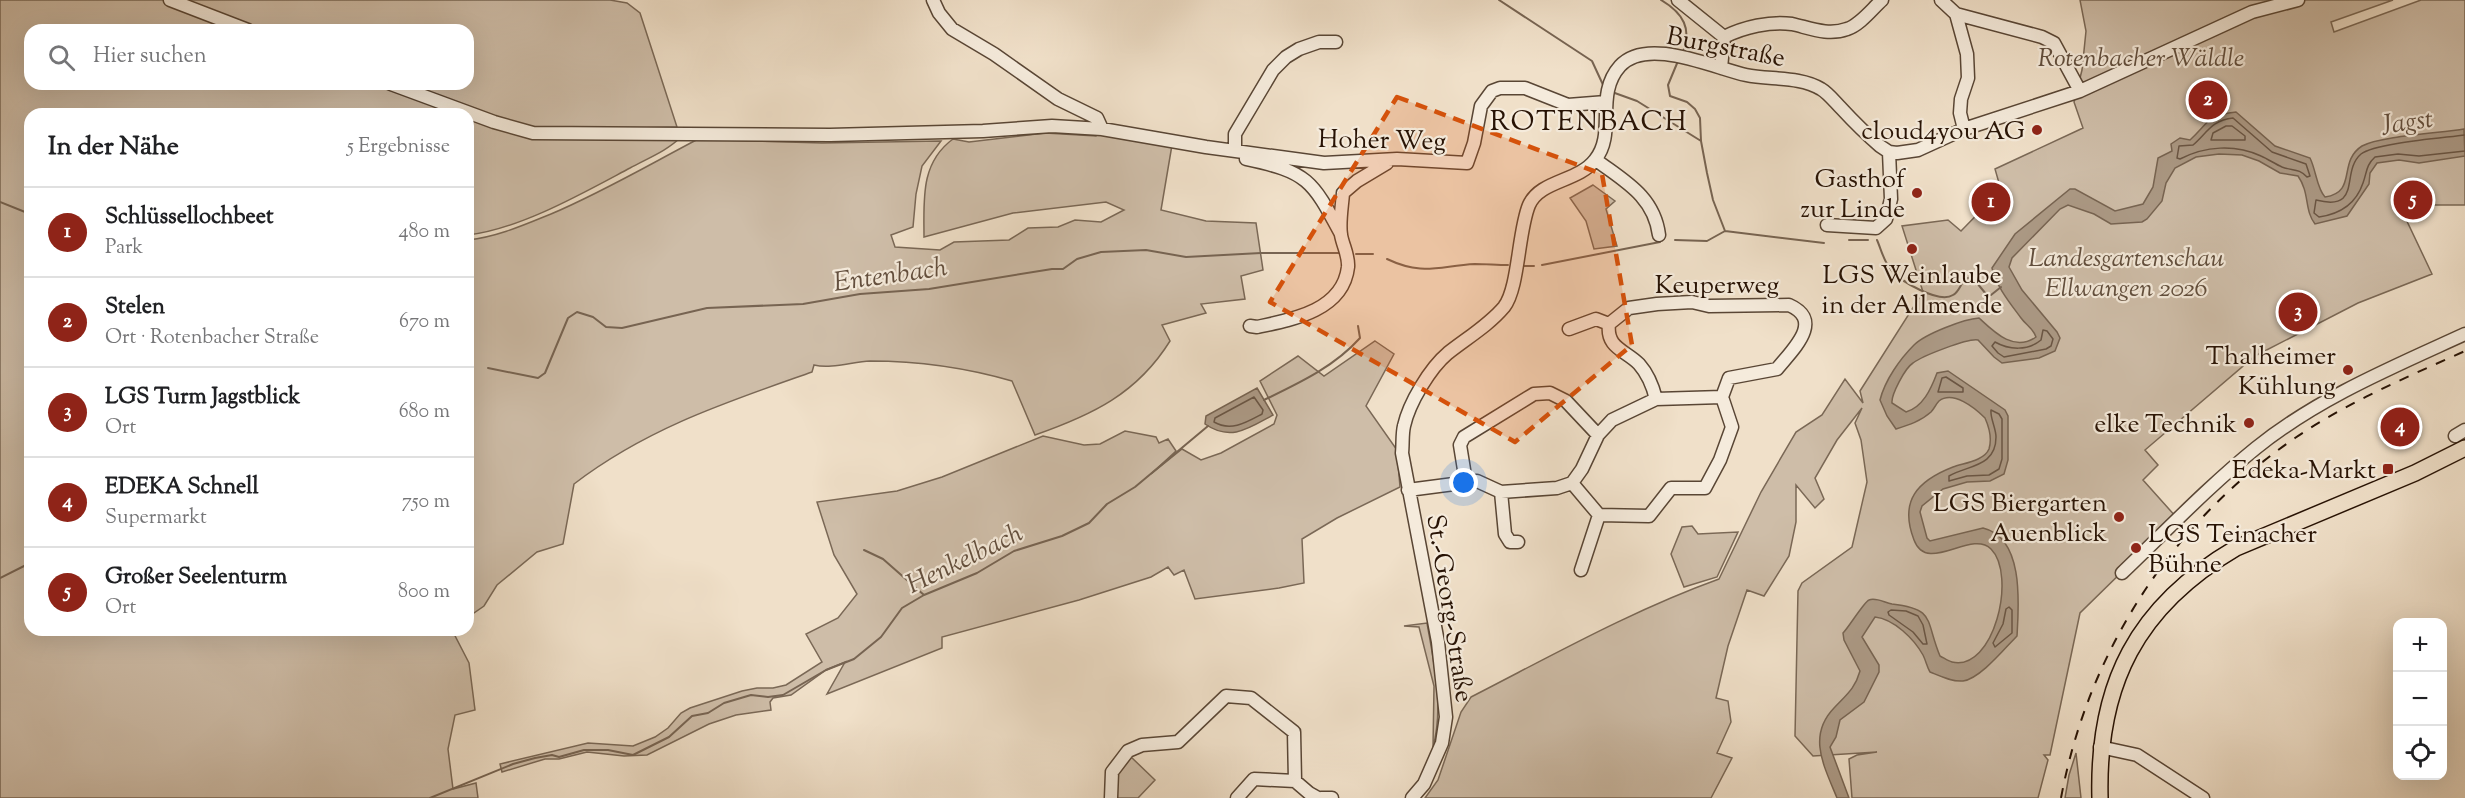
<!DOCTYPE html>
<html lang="de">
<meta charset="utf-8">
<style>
body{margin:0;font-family:"Sorts Mill Goudy",serif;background:#f2f2f2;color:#202124}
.controls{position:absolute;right:18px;bottom:18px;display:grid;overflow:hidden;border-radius:12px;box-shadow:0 6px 24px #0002}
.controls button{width:54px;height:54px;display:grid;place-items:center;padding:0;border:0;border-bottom:2px solid #e0e0e0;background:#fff;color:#202124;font:30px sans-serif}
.you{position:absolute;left:1464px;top:483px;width:21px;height:21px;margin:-15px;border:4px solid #fff;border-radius:50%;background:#1a73e8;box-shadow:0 0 0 9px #1a73e833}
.badge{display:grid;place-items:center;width:39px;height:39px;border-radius:50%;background:#8f2418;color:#fff;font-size:20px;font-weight:700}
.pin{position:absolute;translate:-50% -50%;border:3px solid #fff;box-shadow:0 2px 6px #0006}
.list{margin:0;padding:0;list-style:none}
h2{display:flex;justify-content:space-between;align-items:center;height:78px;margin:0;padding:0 24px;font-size:26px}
h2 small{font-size:20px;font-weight:400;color:#757577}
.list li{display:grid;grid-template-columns:39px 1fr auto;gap:18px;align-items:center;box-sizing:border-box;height:90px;padding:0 24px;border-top:2px solid #e0e0e0}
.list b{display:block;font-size:22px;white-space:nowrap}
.list p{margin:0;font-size:20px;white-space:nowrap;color:#757577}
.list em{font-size:20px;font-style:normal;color:#757577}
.icon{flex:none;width:33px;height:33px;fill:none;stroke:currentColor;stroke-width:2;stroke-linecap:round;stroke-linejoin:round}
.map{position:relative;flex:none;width:2465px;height:798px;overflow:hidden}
.search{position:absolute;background:#fff;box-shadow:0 6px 24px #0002;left:24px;top:24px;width:450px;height:66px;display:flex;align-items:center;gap:15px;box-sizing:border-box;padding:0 21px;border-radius:18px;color:#757577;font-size:22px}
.panel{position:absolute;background:#fff;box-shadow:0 6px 24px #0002;left:24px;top:108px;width:450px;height:528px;border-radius:18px}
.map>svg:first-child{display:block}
.green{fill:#cebda8;stroke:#7a6856;stroke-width:1.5;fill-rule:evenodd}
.water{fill:#ac9a86;stroke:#776452;stroke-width:1.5}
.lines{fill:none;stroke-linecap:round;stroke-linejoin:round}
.shore{stroke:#6a5645;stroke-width:1.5}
.stream{stroke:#776452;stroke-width:2}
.minor-casing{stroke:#594635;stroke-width:15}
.major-casing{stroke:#271204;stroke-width:18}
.minor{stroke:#f5ebdc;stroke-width:12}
.major{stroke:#f0e0c9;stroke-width:15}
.rail{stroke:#271204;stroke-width:2;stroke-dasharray:10 10;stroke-linecap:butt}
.marked{fill:#d5520b;fill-opacity:0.2;stroke:#d5520b;stroke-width:4.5;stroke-dasharray:12 8;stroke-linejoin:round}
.poi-dot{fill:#8f2418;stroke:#f5ebdc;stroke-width:2}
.labels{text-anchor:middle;stroke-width:4.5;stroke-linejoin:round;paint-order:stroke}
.street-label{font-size:26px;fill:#271204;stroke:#f5ebdc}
.park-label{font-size:26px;font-style:italic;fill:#614e3d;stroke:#f5ebdc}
.poi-label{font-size:26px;fill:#271204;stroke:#f5ebdc;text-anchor:end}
.water-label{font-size:27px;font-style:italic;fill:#634f3e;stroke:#f5ebdc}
.quarter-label{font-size:28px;letter-spacing:1.5px;fill:#271204;stroke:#f5ebdc}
</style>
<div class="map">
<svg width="2465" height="798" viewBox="0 0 2465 798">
<rect width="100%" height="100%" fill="#f0e0c9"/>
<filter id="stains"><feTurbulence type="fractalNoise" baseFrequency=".00333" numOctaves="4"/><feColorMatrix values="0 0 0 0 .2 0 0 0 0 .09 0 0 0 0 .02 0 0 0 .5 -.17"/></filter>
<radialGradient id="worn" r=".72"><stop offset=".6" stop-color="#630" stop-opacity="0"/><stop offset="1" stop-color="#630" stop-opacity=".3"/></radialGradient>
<!-- green -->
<path class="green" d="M0,0H610L627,3L640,13L677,127L509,131L681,137C667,151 646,159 630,168C583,193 520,229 468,235V114H30V630H452L469,663L475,710L455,715L448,749L453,789L476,783L478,798H0ZM30,30H468V84H30Z
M2080,0H2393L2331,22L2334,32L2421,0H2465V205H2428L2405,217L2432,274L2358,303L2255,356L2145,450L2158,465L2143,480L2177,518L2080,613L2050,755H2044L2048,760L2038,798H1852L1849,759L1857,755L1877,752L1813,756L1795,736L1798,591L1802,583L1852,547L1867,482L1861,440L1855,423L1862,408L1837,440L1815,478L1824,499L1815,508L1796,485V522L1789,556L1764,596L1747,590L1728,646L1716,698L1728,701L1731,722L1717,753L1732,758L1711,798H1425L1438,780L1461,712L1471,697C1553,655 1633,610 1719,579L1761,492L1796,432L1822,415L1845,379L1863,403L1860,391L1923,292L1902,226L1948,220L1961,231L2001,190L1995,169L2083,128L2074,102L2082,70L2086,31Z
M1098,132L1172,145L1161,210L1206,221L1256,223L1263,270L1241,276L1245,299L1201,304L1206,313L1162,325L1170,341C1137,394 1092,415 1035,435L1012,381C967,368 917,361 870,361C852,362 831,369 814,365L812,372C727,402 647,428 574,484L563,544L537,552L497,585L484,606L468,617V240C497,237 524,225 551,214C603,192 652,163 702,137L720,140L822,143L941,141L922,166L916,194L913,227L891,235L895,247L940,250L954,242L1009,240L1028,228L1058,227L1075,220L1101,222L1124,210L1106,202L1013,213L924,237C924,200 920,163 953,139L969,142L1045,133L1096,136Z
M1593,185L1615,201L1606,209L1617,246L1594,249L1586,221L1570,198Z
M1375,341L1394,354L1366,406L1397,450L1400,487L1337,518L1302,539L1304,583L1279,588L1195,599L1184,570L1174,575L1168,567L1151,577L1079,600L942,637V648L827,694L845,662L826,670L791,695L773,698L770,702L771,710L736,715L709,724L647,755L624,756L587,752L559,759H545L502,772L500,764L588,743L633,746L655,737L668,728L681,713L690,708L742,691L757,688H773L786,685L822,662L806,634L838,618L857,594L834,555L817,502L897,491L942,477L1043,436L1084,445L1100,444L1125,431L1156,437L1159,443L1168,439L1176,451L1151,474L1182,449L1201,460L1221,453L1274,424L1277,415L1260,381L1298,356L1324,376Z
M1692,526L1698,534L1738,532L1717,577L1684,587L1671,554L1682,527Z
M1427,623C1434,664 1444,706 1433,747L1434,686L1419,627L1404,626Z
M2076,753L2081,798H2065L2069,775Z
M1130,756L1155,780L1138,798H1114L1115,773Z"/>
<!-- water -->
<path class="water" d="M2236,112L2275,146L2310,158C2316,170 2317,189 2325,197C2358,192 2337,162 2362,146C2380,136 2440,133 2464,129L2465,156L2419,163L2399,160L2377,163L2370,173L2369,184L2347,216L2315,224C2304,210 2310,193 2298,176L2280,173L2259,161L2242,155L2219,154L2196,157L2175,168L2166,183L2162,201L2147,219L2142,222L2111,224L2094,214L2068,205L2060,209L2012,258L2009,267L2022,290L2057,332L2060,338L2055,351L2039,358L2002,363L1994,357L1978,340C1968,338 1922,356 1913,363C1905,368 1891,395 1892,403L1906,412C1923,407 1931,389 1937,373L1948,371L2005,410L2008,416V460L2004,474L1990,481L1967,482L1943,489L1922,506L1920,512L1927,538L1930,541L1983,528C2024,538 2019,603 2017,636C2005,648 1980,679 1963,681C1952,682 1940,676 1930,672C1927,667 1926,661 1923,655C1914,639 1894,619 1875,617L1862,637L1879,665V672L1864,702L1840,720L1836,737L1830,747L1849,798H1837C1824,766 1807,736 1834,708C1846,695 1855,689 1860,671L1844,640L1843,633C1849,627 1864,602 1869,600C1876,597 1885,603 1892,604C1936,609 1925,620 1940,656C1944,658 1948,661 1952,662C1994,672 2017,575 1991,549C1971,529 1927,575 1914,540C1899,501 1917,481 1953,467C1964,463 1984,461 1989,449C1992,439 1989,427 1985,418C1975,408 1953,390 1939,401C1936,404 1934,409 1931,412C1921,421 1909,425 1896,429L1887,416L1880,400C1885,380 1900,359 1914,345C1925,334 1964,319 1979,318C1995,333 2014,352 2036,337C2033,328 2026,325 2021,318C2010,303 1996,286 1992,268L2015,234L2070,189H2075L2115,211L2143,204L2153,187L2158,158L2172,151L2171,144L2180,138L2190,140C2209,123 2206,115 2236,112Z
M1257,388L1273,415C1249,428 1231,442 1205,424L1206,416Z"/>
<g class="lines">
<!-- shore -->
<path class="shore" d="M2233,118L2272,152L2306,164L2310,176L2307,177C2299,168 2292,171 2282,167C2275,164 2268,159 2261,156C2235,144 2205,146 2180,159L2177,158L2179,146L2193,145C2207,133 2212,120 2233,118Z
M2226,126H2232L2245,136V140H2211L2213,133Z
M2465,135C2443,138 2375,143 2361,154C2340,172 2363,212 2316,200L2314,213L2319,217C2340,214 2356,204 2363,183C2367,172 2366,165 2375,157L2398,154L2419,156L2465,151
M2043,330L2047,331L2053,339L2051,346L2046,349L2004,357L1998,353L1992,346L1995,342C2009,350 2028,351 2041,340Z
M1946,377L1963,388V392H1938L1942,378Z
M1254,397L1263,410L1262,414C1247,422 1231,432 1214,422L1215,418Z
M1991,410L1999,414L2002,419V459L1999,469L1989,475L1967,476L1949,481V476C1968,465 1996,467 1996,437C1996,428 1990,418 1991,410Z
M2009,607L2012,610V633L1995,647L1993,643L2003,624L2006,609Z
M1891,610L1906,611L1918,616L1923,625L1927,644H1923L1913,632L1889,615L1888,612Z"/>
<!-- stream -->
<path class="stream" d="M1499,0L1592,61L1604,87
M1661,0C1683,13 1693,29 1682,54
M1678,61L1668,85L1670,96L1687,102L1695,109L1700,118L1701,141L1707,173L1713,200L1725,231L1824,243
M1612,92L1637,101L1701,141
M0,202L30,214
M1675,240L1707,241L1725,231
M1849,240H1868
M1877,240C1881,249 1884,262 1891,270C1900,281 1939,304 1953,295C1962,290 1960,278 1972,277L1986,294L1991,295L2001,287
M1356,254H1373
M1387,259C1423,276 1438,266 1475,264C1486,264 1497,265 1508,265
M1542,265L1660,242
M1524,266H1534
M468,367H472
M488,368L538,378L545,373L568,318L577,312L593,317L606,327L622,328L707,308L803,304L860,294L929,289L1052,269H1063L1077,259L1101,252L1146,250L1186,257L1261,253H1339
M1264,400C1299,383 1334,367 1360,338L1358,326
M864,550L883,559L924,595
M0,578L30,563
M430,798L513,764L535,758L552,755L559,757L584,750H608L633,755L669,737L692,716L708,713L724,703L751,695L768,697L783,695L826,670L854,659L881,637L902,608L924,595L977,573L1014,551L1062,536L1089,523L1107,504L1135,487L1208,426"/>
<defs>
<path id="minor" d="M170,0L248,30
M933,0L939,13L952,29L994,54L1058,99L1097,118L1102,129
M1678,0L1724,37
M1941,0L1956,14L2042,37L2054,43L2080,91
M1956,14L1967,54L1968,78L1961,99L1960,113L1964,129
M1724,37C1744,27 1770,21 1792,24C1810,28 1828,36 1847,29C1860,25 1872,9 1882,0
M1721,68L1724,37
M391,84L494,122L533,133L830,135L983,131L1052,126L1102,129L1206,147L1324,163L1397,159L1467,163L1474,143L1481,106L1492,91L1500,88H1525L1568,105L1606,102
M1235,150V134L1273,70L1286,57L1299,49L1319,42H1336
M1246,159C1308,172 1312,180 1341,234
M1596,160C1624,181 1654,196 1659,235
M1827,225L1876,228L1886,219L1891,199L1889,152
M1250,326L1257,327C1291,320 1343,311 1348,267C1349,256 1343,246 1341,235C1339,222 1342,207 1343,193L1357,181L1387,163
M1569,329L1596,319L1609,324
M1656,399C1653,387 1647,373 1639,364C1625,350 1606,348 1609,324L1629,308L1657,304L1692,302L1709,306L1789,305C1825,321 1792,350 1777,369L1729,378L1722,397
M2455,436L2465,430
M1466,482L1460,445L1464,437L1534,394L1550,393L1566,401L1598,435
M1572,483L1599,515L1649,516L1671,488H1705L1720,460L1732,427L1722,397
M1408,490L1477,481L1501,492L1557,488L1572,483L1582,469L1598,435L1612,420L1656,399L1722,397
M1501,492L1505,534L1510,542H1518
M1581,570L1599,515
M2122,573C2166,531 2209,486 2256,448C2318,398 2393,367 2465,334
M2100,747L2137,755L2203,798
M1111,798L1112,772L1128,751L1142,745L1178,742L1226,696L1251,698L1294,732L1295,781
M1237,798L1254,779L1295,781L1309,793L1318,798
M1321,798H1332
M1412,798L1424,784L1442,743L1446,717L1438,642L1402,453C1403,444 1402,434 1404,426C1409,403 1430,368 1448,353C1467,338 1489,325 1504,307C1519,288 1518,231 1529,205C1540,180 1578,182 1595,160C1617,133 1594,95 1620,66C1647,36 1714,68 1746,75C1769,80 1800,76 1821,89C1828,93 1835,102 1841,108C1853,121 1866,134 1880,146L1889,152L1897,153L1918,150L1964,129L2080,91L2252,12L2298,0"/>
<path id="major" d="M2100,798C2097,684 2137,606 2236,548L2415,473L2465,448"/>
</defs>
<!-- minor casing -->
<use href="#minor" class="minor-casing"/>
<!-- major casing -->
<use href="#major" class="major-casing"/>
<!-- minor -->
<use href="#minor" class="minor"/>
<!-- major -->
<use href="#major" class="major"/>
<!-- rail -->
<path class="rail" d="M2061,798C2088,652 2172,522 2295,438C2348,402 2407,377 2465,351"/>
</g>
<!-- marked area -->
<path class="marked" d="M1397,97L1602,174L1632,345L1515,442L1270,302Z"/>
<!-- markers -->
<g class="poi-dot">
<circle cx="2037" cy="130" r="6"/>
<circle cx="1917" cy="193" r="6"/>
<circle cx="1912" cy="249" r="6"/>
<circle cx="2348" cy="370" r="6"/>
<circle cx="2249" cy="423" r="6"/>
<rect x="2382" y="463" width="12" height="12" rx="3"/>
<circle cx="2119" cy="517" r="6"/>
<circle cx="2136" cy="548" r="6"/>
</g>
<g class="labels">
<!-- street labels -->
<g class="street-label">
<text transform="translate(1726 46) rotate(11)" y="9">Burgstraße</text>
<text transform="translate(1382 139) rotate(1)" y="9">Hoher Weg</text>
<text x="1717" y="293">Keuperweg</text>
<text transform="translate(1451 608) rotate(81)" y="9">St.-Georg-Straße</text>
</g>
<!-- park labels -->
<g class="park-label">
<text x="2141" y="66">Rotenbacher Wäldle</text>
<text x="2126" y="266">Landesgartenschau<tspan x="2126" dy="30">Ellwangen 2026</tspan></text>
</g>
<!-- poi labels -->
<g class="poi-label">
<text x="2025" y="139">cloud4you AG</text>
<text x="1905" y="187">Gasthof<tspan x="1905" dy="30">zur Linde</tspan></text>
<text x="1912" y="283" text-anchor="middle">LGS Weinlaube<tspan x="1912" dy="30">in der Allmende</tspan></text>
<text x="2336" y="364">Thalheimer<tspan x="2336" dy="30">Kühlung</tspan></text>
<text x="2237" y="432">elke Technik</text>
<text x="2376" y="478">Edeka-Markt</text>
<text x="2107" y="511">LGS Biergarten<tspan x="2107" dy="30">Auenblick</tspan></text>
<text x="2148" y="542" text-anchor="start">LGS Teinacher<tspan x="2148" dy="30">Bühne</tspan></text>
</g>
<!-- water labels -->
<g class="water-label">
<text transform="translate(2407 121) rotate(-8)" y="9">Jagst</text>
<text transform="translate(890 274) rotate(-8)" y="9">Entenbach</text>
<text transform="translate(964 558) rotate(-26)" y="9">Henkelbach</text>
</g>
<!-- quarter labels -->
<g class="quarter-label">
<text x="1589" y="130">ROTENBACH</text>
</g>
</g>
<rect width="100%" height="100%" filter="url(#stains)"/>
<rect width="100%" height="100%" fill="url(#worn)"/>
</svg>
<div class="controls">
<button>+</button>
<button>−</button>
<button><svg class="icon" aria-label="locate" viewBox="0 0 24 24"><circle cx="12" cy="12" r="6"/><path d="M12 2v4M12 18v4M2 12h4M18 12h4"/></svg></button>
</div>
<div class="you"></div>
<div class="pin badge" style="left:1991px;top:202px">1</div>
<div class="pin badge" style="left:2208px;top:100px">2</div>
<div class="pin badge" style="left:2298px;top:312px">3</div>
<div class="pin badge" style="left:2400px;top:427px">4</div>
<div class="pin badge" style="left:2413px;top:200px">5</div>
<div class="search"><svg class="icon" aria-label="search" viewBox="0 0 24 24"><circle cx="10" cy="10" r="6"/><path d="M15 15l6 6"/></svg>Hier suchen</div>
<section class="panel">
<h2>In der Nähe<small>5 Ergebnisse</small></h2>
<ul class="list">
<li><span class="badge">1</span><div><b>Schlüssellochbeet</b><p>Park</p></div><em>480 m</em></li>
<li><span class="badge">2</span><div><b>Stelen</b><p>Ort · Rotenbacher Straße</p></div><em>670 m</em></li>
<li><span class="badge">3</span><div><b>LGS Turm Jagstblick</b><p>Ort</p></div><em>680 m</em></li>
<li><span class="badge">4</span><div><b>EDEKA Schnell</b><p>Supermarkt</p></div><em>750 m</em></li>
<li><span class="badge">5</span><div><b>Großer Seelenturm</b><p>Ort</p></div><em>800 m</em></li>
</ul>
</section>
</div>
